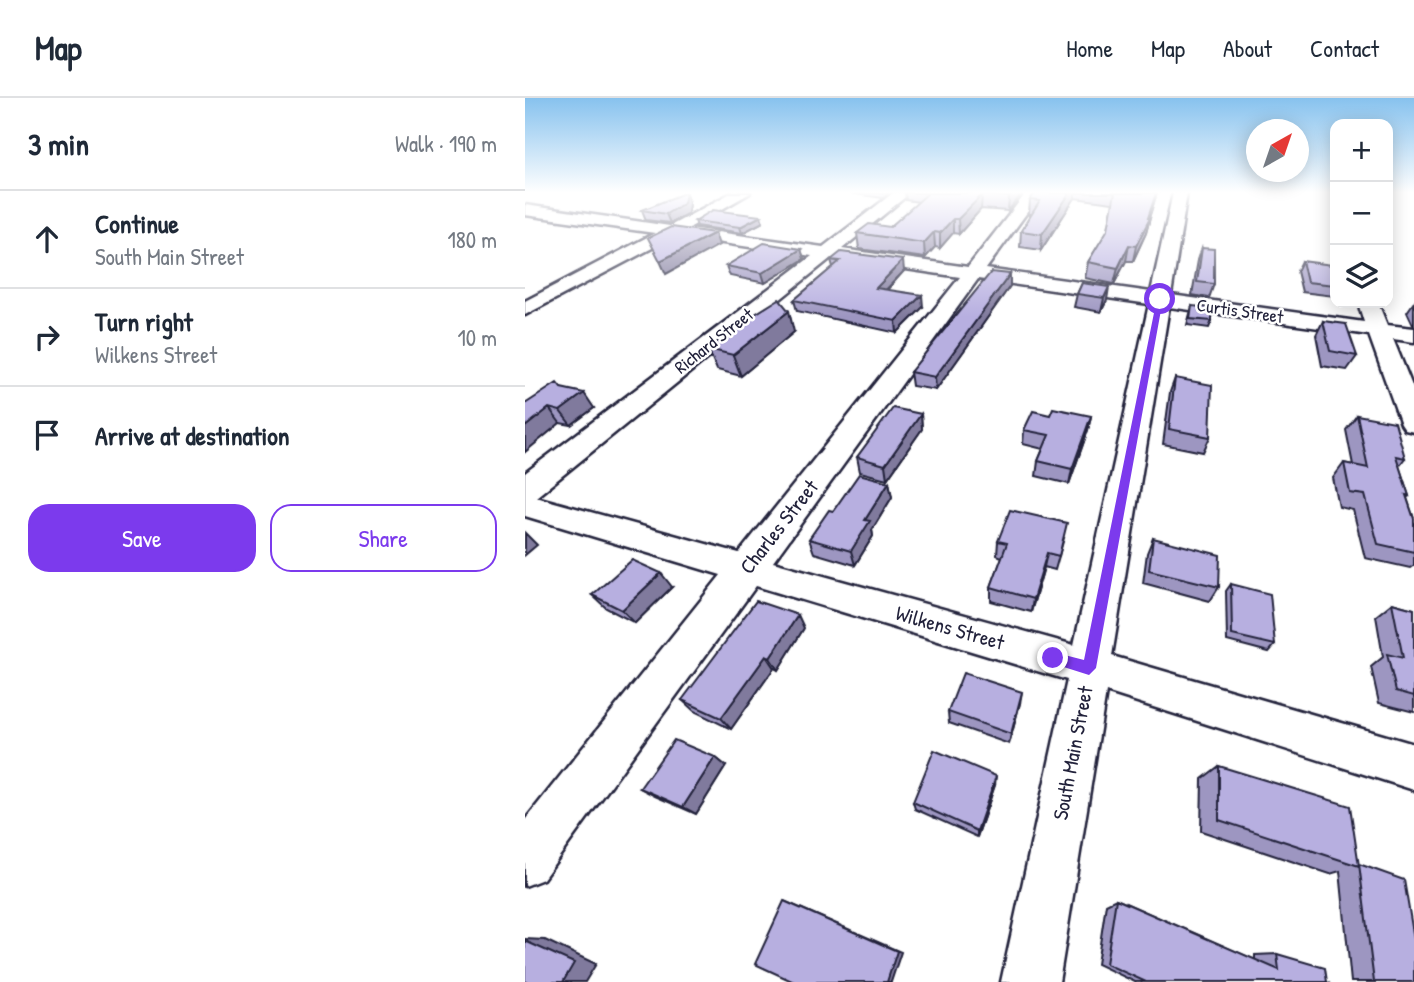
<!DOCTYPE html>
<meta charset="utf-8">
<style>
body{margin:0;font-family:"Patrick Hand",sans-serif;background:#f2f2f3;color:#1f2937}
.controls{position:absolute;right:21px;top:21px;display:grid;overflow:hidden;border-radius:14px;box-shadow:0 4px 18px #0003}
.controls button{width:63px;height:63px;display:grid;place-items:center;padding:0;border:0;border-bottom:2px solid #e0e1e3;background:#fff;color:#1f2937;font:35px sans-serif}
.compass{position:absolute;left:721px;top:21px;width:63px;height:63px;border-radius:50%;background:#fff;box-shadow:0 4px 18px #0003;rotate:40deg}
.stop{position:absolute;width:21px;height:21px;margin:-16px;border:5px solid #7c3aed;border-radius:50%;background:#fff}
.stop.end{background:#7c3aed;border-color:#fff;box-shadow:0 2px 7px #0008}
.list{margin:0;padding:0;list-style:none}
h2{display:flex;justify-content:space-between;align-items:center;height:91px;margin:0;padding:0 28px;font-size:30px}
h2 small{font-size:23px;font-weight:400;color:#747a83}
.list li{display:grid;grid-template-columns:46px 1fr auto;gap:21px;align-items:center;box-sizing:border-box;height:98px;padding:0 28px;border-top:2px solid #e0e1e3}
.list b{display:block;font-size:26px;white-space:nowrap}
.list p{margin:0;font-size:23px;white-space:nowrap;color:#747a83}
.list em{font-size:23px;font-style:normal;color:#747a83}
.actions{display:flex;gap:14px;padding:21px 28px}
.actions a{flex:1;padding:16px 0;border:2px solid #7c3aed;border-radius:21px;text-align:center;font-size:24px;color:#7c3aed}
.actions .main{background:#7c3aed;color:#fff}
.icon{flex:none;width:38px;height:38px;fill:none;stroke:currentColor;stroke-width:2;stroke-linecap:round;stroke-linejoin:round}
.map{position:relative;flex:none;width:889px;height:884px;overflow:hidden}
header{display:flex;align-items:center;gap:42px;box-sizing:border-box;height:98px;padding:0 35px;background:#fff;border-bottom:2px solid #e0e1e3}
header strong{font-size:33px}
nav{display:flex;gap:38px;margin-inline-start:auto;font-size:24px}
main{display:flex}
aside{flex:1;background:#fff}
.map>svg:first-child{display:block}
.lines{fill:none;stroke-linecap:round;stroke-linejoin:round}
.minor-casing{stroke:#22223b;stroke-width:5}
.minor{fill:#fff;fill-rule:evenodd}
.wall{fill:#9d96c1;stroke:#22223b;stroke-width:2}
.shaded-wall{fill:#807a9d;stroke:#22223b;stroke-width:2}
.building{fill:#b7afe0;stroke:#22223b;stroke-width:2}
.route{fill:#7c3aed}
.labels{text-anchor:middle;stroke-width:5;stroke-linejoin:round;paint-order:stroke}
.far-street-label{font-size:18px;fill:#22223b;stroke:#fff}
.street-label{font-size:21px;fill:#22223b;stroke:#fff}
</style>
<header>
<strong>Map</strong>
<nav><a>Home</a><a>Map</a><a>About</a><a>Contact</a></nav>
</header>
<main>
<aside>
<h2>3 min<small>Walk · 190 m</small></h2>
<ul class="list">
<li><svg class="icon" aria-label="ahead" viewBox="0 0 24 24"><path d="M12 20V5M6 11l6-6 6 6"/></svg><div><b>Continue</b><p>South Main Street</p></div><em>180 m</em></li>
<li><svg class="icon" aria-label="right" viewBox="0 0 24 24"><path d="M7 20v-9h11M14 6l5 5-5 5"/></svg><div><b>Turn right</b><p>Wilkens Street</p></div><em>10 m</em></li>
<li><svg class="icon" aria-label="arrive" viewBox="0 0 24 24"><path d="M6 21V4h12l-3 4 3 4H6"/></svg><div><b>Arrive at destination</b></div></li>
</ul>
<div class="actions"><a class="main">Save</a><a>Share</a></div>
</aside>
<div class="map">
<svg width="889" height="884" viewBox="0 0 889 884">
<rect width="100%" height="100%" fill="#fff"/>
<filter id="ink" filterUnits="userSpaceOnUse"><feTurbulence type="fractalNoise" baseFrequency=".0143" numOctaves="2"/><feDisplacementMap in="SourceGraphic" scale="14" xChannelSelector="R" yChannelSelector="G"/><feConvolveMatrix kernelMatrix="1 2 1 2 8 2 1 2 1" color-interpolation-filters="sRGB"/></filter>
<g filter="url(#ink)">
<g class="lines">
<defs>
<path id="minor" d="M206,95H225L164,130L298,149L368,95H385L317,151L443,169L501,95H516L461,171L626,194L648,95H662L646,197L839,224L833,205H853L862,227L889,230V244L868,241L889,293V334L880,332L876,326L844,237L644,209L587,558L889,646V692L581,594L534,884H476L542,582L231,488L18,781L0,788V722L196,477L0,418V375L287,158L150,138L0,217V203L130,135L0,117V107L145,128ZM306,160L435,179L214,455L11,399ZM453,181L624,206L549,547L248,464Z"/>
</defs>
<!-- minor casing -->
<use href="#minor" class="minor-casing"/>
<!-- minor -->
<use href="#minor" class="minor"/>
</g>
<!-- wall -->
<path class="wall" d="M323,95H364L358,100Z
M380,95H498L483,113L456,111L434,136L428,135L415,150L410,149L400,160L334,151L332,135L365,129L394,104L381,102Z
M510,95H632L624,120H625L621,135L608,163H601L589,186L560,180L563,164L583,132L588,105L550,100L516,152L495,149L496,133L506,116H504L505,102Z
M164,104L163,115L145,125L121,122L117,112Z
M170,123L238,124L217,135L172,128Z
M677,150L689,186L684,200L667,197L673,162Z
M276,151L279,161L240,185L205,178L201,168Z
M306,162L379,173L362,192L398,209L372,235L272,213L269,202L308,169Z
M777,163L810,176V195L809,198L777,194L772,173Z
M557,185L582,202L576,214L549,209L552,196Z
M485,188L411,292L387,288L385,274Z
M889,204V228L888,227L882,214Z
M667,208L687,223L684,230L662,227Z
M798,223L832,258L822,272L797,268L791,237Z
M211,228L269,234L216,278L192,272L183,251L212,230Z
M650,280L685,339L678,354L638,346L645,294Z
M36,290L69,310L46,327L35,325L0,306Z
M396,316L397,331L362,381L335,374L332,359Z
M525,317L566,318L563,332L544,386L511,378L513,363L518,351L498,346L499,332Z
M832,317L880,360L874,368L884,398L882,400L889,421V467L885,470L840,460L828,412L814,409L808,380L819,365L828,367L821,332Z
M364,384L367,399L347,432L348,438L330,467L289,455L284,441L308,413Z
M539,440L530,472L519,469L506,514L466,503V489L477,459L472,457L473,443Z
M628,440L694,489L685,503L618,485L622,455Z
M706,486L750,547L744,554L702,543L701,493Z
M147,489L110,525L81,510L67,497Z
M867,505L889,511V614L854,605L846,569L858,559L851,518Z
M279,530L253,572L249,570L206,631L169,613L157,602Z
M495,605L484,646L424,625L423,614Z
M190,659L201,668L171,716L130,698L115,690Z
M694,668L834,767L889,884H826L815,773L805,776L676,733L677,681Z
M470,687L452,739L390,711L388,704Z
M591,801L730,862V857L752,856L802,884H610L572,866L581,806Z"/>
<!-- shaded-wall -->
<path class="shaded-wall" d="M161,95L164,104L163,115L145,125L141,116Z
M487,95H498L483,113L484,99Z
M545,95H550V100L516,152L517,136Z
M631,95H632L622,126L625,120L621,135L608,163L611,148Z
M457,97L456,111L434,136L433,121Z
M236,118L238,124L217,135L215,129Z
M428,121V135L415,150V135Z
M409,134L410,149L400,160L399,145Z
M190,135L194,147L141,176L135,163Z
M604,147L601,163L589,186L593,170Z
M276,151L279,161L240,185L237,175Z
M378,162L379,173L352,201L351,190Z
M485,176V188L411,292L410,279Z
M584,189L582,202L576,214L579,200Z
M397,197L398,209L372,235L371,223Z
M264,213L269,234L216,278L208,257Z
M59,295L69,310L46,327L35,313Z
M24,310L35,325L0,354V329Z
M396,316L397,331L362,381L360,367Z
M566,318L563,332L544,386L547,371Z
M364,384L367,399L347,432L348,438L330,467L326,453L340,422Z
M0,435L12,447L0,457Z
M522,455L519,469L506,514L508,501Z
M136,475L147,489L110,525L97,512Z
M273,517L279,530L253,572L245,560Z
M241,558L249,570L206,631L196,620Z
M497,594L495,605L484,646L486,636Z
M190,659L201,668L171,716L158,709Z
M471,678L470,687L452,739V733Z
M259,803L376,854L366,884H362Z
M0,841L20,842L71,866L60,884H38L0,843Z"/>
<!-- building -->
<path class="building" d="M159,95H161L159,105L141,116L117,112Z
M403,95H487L484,99L457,97L433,121H428L415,135L409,134L399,145L332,135L344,126L365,129Z
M510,95H545L517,136L496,133L515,103L505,102Z
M590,95H631L623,120H625L611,148L604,147L593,170L563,164L583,131Z
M188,112L236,118L215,129L170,123Z
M146,129L190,135L135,163L123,140Z
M239,145L276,151L237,175L201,168Z
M677,150L689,151V186L672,184Z
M316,154L378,162L351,190L397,197L371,223L269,202L315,163L306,162Z
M777,163L807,167L810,176V187L782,184Z
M466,174L485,176L410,279L385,274Z
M557,185L584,189L579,200L552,196Z
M254,201L264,213L208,257L183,251L215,228H211Z
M667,208L687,210V223L665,221Z
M798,223L821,226L832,258L805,253Z
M650,280L687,287L685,339L644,331Z
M32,285L36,290L59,295L35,313L24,310L0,329V306Z
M368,310L396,316L360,367L332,359Z
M528,310L566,318L547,371L513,363L524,337L499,332L508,313L525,317Z
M832,317L870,324L880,360L871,358L884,398L881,397L889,421V454L853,446L840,397L825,395L819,365L843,370Z
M334,376L364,384L340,422L345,423L326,453L284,441L304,412L308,413Z
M485,412L542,425L534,458L522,455L508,501L466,489L482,445L473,443Z
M628,440L695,457L694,489L624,472Z
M107,462L136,475L97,512L67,497Z
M706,486L745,496L750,547L707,537Z
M231,503L273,517L245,560L241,558L196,620L157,602Z
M867,505L889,511V598L871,593L862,556L878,560Z
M438,575L497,594L486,636L423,614Z
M149,642L190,659L158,709L115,690Z
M409,652L471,678L452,733L388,704Z
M694,668L825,708L834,768L694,722Z
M834,766L879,782L889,841V884H849Z
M591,801L754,872L752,856L800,870L802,884H621L581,866Z
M259,803L372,853L362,884H269L230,866Z
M0,843L49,865L38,884H0Z"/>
</g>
<!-- sky -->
<linearGradient id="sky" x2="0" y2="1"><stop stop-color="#87c2ee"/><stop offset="0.43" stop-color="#fff"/><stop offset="1" stop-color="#fff" stop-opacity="0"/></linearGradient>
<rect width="889" height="219" fill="url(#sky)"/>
<!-- route -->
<path class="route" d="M632,200L638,201L571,570L564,577L523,564L521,560L528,554L559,562Z"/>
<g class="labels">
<!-- far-street labels -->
<g class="far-street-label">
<text transform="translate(715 213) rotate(8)" y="6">Curtis Street</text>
<text transform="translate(189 243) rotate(-38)" y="6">Richard Street</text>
</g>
<!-- street labels -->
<g class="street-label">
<text transform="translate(254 429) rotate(-52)" y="7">Charles Street</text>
<text transform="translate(425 530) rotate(16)" y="7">Wilkens Street</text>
<text transform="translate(548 655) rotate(-79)" y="7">South Main Street</text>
</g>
</g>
</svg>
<div class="controls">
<button>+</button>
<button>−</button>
<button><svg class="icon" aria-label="layers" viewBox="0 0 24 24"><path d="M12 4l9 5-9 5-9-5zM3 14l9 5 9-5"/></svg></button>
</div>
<svg class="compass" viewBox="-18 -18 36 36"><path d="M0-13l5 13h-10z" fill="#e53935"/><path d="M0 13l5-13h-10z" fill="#747a83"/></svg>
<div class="stop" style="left:635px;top:201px"></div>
<div class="stop end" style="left:528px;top:560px"></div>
</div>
</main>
